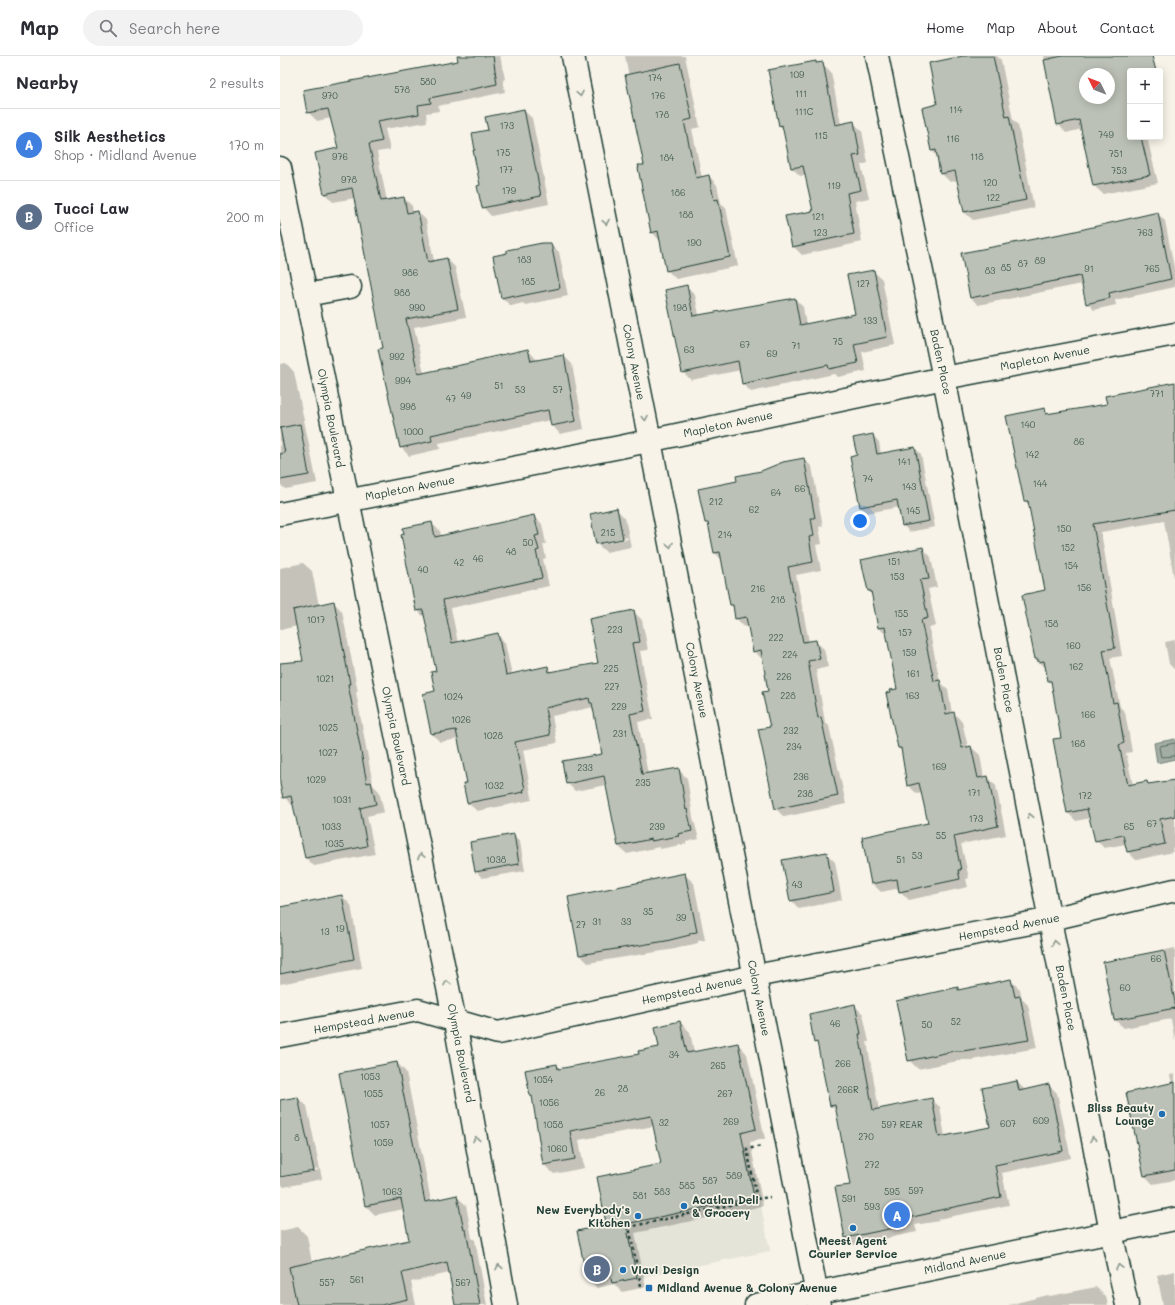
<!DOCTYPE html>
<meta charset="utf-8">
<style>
body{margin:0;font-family:Mali,sans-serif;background:#f2f2f3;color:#2b2b33}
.controls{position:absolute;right:12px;top:12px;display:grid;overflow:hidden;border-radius:4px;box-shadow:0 2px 10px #0003}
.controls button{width:36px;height:36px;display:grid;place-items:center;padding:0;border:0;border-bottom:1px solid #e1e1e2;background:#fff;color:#2b2b33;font:20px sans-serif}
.compass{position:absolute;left:799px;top:12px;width:36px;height:36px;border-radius:50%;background:#fff;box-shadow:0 2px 10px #0003;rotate:313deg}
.you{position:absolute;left:580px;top:465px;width:14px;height:14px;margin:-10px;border:3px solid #fff;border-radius:50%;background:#1a73e8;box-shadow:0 0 0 6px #1a73e833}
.badge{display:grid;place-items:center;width:26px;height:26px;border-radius:50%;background:#0b8043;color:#fff;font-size:13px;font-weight:700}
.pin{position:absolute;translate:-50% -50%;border:2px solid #fff;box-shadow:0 1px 4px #0006}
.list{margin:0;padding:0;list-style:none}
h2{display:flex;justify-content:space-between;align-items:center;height:52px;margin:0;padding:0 16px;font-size:17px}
h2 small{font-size:13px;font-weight:400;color:#7c7c81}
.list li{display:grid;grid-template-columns:26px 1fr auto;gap:12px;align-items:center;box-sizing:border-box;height:72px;padding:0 16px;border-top:1px solid #e1e1e2}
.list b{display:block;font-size:15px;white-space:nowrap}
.list p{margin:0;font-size:13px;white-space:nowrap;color:#7c7c81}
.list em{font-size:13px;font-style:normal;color:#7c7c81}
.icon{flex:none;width:22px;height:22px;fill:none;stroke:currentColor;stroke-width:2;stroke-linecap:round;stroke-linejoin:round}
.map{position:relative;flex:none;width:895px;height:1249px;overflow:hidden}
header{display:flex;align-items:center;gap:24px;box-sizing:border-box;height:56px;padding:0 20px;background:#fff;border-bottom:1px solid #e1e1e2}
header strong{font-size:19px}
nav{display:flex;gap:22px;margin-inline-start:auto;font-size:14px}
.search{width:280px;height:36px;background:#f2f2f3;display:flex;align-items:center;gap:10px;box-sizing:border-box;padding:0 14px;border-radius:22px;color:#7c7c81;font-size:15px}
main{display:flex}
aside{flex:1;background:#fff}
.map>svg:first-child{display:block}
.built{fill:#e5e4d9}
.water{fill:#a4ada3;stroke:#6f8077}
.shadow{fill:#0003;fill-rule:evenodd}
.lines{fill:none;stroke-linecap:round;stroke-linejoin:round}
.shore{stroke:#546a60;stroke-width:1}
.building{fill:#bbc1b6;stroke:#1f3d34;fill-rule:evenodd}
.minor-casing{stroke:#1f3d34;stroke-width:25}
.secondary-casing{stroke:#1f3d34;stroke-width:25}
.path{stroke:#1f3d34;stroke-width:2.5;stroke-dasharray:3 3;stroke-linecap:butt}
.minor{stroke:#f7f3e8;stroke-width:22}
.secondary{stroke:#f7f3e8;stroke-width:22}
.oneway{stroke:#8b988e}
.poi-dot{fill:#1f6fb2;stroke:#f7f3e8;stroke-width:1.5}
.labels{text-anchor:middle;stroke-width:3.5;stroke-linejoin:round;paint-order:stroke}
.number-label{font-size:9px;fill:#465e54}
.street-label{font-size:11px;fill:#1f3d34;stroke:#f7f3e8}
.poi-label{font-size:11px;font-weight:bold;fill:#1f3d34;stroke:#f7f3e8;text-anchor:start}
</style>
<header>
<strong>Map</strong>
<div class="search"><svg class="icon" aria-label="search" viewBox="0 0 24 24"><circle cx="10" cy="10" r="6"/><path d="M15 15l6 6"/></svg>Search here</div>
<nav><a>Home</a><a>Map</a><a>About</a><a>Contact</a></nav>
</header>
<main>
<aside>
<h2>Nearby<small>2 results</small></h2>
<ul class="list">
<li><span class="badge" style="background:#3f7fe0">A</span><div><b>Silk Aesthetics</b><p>Shop · Midland Avenue</p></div><em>170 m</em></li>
<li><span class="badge" style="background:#5c6f8a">B</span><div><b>Tucci Law</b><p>Office</p></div><em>200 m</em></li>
</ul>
</aside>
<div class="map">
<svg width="895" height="1249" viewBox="0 0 895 1249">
<rect width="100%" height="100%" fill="#f7f3e8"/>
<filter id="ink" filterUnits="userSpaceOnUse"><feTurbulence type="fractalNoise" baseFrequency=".025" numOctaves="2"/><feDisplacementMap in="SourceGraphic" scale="8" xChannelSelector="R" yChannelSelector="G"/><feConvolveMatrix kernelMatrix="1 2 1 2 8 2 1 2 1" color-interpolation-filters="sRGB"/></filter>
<g filter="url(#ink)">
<!-- built -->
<path class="built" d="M469,1090L490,1195L357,1222L336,1117Z"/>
<!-- water -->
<path class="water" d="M895,683V703L877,707L874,687Z"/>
<!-- shadow -->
<path class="shadow" d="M178,0H220L225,23L223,24L225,36L158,50L159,55L146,57L147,66L105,73L110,94L97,96L107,145L124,142L132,150L133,157L138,156L146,164L154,205L167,203L175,211L186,261L134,271L144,317L248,294L256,303L257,305L284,300L292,308L304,373L280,378L272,369L271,364L159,387L160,393L129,400L121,391L105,292L75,142L53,146L45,138L59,93L51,62L37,65L28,56L179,6Z
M345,0H405L420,71L412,73L422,122L429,120L437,129L441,147L446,152L458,210L396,223L387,214L380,185L372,176L365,109Z
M688,0H717L721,4L733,64L738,69L754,152L693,164L684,156L678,124L670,126L661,117L658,101L652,95L659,49Z
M764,0H867L870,15H850V81H867L878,127L823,138L814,130L802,73L786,77L778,68ZM805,18H829V42H805Z
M536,6L538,8L542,7L551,16L561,68L573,66L582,75L588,107L581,109L589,142L575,145L582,186L522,199L513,190L534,155L526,119L520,120L512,112L504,74L500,70Z
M243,54L252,62L269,148L211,160L203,151L196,95L209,74Z
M878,158L885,165L895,216V231L835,244L836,249L814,254L807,247L802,228L698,249L691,242L791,177Z
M270,188L279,196L288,240L245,249L243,247L231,250L222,242Z
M593,215L602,223L615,289L582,296L586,315L558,321L554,318L471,336L463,328L461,314L411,324L403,316L407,230L415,239L419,259L515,243L523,251L526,269L576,259Z
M6,307L14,316L37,427L5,433L0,428V308Z
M895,327V527L884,465L821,476L842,600L830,602L840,651L845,656L852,696L846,697L853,729L866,726L870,729L895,725V791L892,792L893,796L856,804L847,795L846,788L824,792L816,784L810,762L796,765L788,757L783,682L772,628L769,625L767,613L756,603L766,535L750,450L745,445L764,353L769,358L828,349Z
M593,379L599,386L601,398L635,392L641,398L655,471L629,476L623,469L620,451L587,457L581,451Z
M524,403L532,411L543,470L539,471L542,488L536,489L541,514L516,519L529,586L535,585L544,593L548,611L536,614L545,666L549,670L566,748L504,761L496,753L489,636L483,604L474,595L469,570L464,571L456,562L454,552L451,549L442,504L435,497L430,470L426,466L459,426L481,416Z
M336,453L345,462L351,491L326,496L317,488L311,458ZM347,481L348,483L322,488V486Z
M254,460L262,468L266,488H263L266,502L263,503L269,530L171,552L178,587L217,578L225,587L232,619L268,611L273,617L319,607L354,556L362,564L368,594L360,595L373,663L358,666L368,718L398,713L407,722L413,761L419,783L406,786V788L380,793L379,791L347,798L338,790L327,729L295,735L287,727L323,699L314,651L272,660L277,687L243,694L252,741L251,742L252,744L197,755L188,747L185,728H188L179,683L160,686L152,678L157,616L146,563L137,554L151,467L160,475L161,480Z
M643,492L651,501L657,531L648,533L656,570L649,572L660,626L668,633L672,658L674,657L682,666L688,691H691L700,699L704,722L708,721L716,730L726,779L681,788L689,822L686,823L688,831L629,844L620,835V832L601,836L592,827L649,767L642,737L637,738L628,729L623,696L618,692V633L607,580L599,572L593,539L589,535Z
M23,507L32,515L39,550L54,547L62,555L76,626L78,636H76L93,729L99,735L104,756L87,760L95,798L34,810L26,802L14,749H12L4,741L0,723V624L26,615L17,570L0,574V512Z
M895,584V614L889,608L885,586Z
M233,779L240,786L245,815L202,822L196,815Z
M546,797L555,806L562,844L519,853L511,844Z
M405,819L414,827L425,884L418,885V887L395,893L308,907L300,899Z
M62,840L71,849L82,912L0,928V854Z
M895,892V986L891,963L844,972L835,964L824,907Z
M731,925L740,933L742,943L748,949L757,992L692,1004H683L638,1013L629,1004L678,932L680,935Z
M575,950L583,958L589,986H587L599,1054L651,1043L660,1051L665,1081L712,1072L737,1026L745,1034L769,1029L777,1037L791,1102L722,1117L729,1149L658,1163L659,1165L635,1169L637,1176L574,1189L566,1181L572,1129L557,1056L551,1050L539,990L535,986Z
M400,966L410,976L414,996L458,988L467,998L485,1083L470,1086L483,1150L355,1177L366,1231L342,1236L334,1228L317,1232L308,1223L321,1171L327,1168L383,1109L374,1070L299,1084L304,1112L274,1118L264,1109L253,1042L251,1040L276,1009L281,1014L360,999L380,992Z
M117,1007L126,1016L151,1145L176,1140L186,1149L192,1182L195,1184L207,1249H176L169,1217L131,1226L136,1249H0V1175L18,1171L27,1180L32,1207L130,1184L124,1153L95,1159L86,1150L60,1018Z
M895,1018V1124L873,1128L865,1120L847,1037L892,1028L890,1019Z
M18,1042L27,1050L42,1123L4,1131L0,1127V1045ZM38,1113L39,1114L0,1122V1120Z
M895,1215V1249H883L877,1219Z
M816,1231L826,1241L828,1249H728L768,1239L770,1240Z"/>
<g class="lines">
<!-- shore -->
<path class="shore" d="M895,687L880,690L879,692L881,701L895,700"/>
</g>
<!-- building -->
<path class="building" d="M177,0H213L217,28L150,42L151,47L138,49L139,58L97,65L102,85L89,88L101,145L124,141L127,157L138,155L148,206L167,202L178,253L126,263L138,318L204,304L203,303L248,293L251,305L284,299L296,365L271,370L268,354L151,379L152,385L120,392L98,293L103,292L72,132L44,138L35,97L58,92L48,53L27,57L23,34L178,5Z
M683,0H713L726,61L729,60L746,144L684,156L675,115L660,118L656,94L651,95L642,52L657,48L649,7Z
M782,0H872L876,15H850V81H861L870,119L813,130L799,64L777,69L764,4ZM805,18H829V42H805Z
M536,5V7L543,6L555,69L574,65L580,99L573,100L581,134L567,137L574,178L512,191L505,160L533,155L523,110L511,112L502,69L499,70L488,14Z
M400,7L412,63L404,65L416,122L429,119L434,144L438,143L450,201L386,215L378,175L371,177L358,112H359L358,109H364L345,19Z
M244,53L261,140L202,152L197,130L200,129L193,94H195L192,77L208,74L205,61Z
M878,156L891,223L829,237L830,242L806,248L800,220L690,242L681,197L791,176Z
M262,187H271L280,232L235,241L234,239L221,242L213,200L227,197V194Z
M594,214L607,281L574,288L578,307L549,313L548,309L462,328L458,305L402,317L385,234L407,229L413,260L515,242L520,269L575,258L567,219Z
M895,326V454L813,468L835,592L823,594L833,647L837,646L844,687L839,689L848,729L867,725L868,728L895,724V760L880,763L885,788L847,796L843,779L815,785L807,753L787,757L773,683L781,682L771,625H768L764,605L758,606V603H755L742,539L765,534L748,445H744L726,360L765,352L766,358L827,348L825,340Z
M20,368L29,419L0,424V398L5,397L0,372Z
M593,378L597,398L635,391L649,465L622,470L617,444L580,451L570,401L577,399L573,382Z
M524,402L535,462H531L534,480L529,481L533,506L508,511L523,586L536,584L540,603L528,605L538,662L541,661L558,740L495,753L478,673L490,671L482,636L488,635L481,594L473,596L466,561L455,563L453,549H450L440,496L434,497L428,467H425L418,433L457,425L456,420L481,415L503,406Z
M337,452L343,483L316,488L310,458Z
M254,459L259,479L255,480L259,494L256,495L262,522L163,544L172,587L218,577L226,619L268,610L269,616L318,607L309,563L354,554L360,586L352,587L365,655L350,658L362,718L399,712L406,754L407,753L412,775L398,778L399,780L371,785V783L338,790L324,720L286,728L282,705L322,698L312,647H310L309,642L265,652L270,679L235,686L245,733L243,734L244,736L187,747L183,727H187L176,674L151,678L143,638L155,635L151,616L156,615L143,554L136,555L121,479L124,478L123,472L152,466L155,481Z
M643,491L649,523L640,524L648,562L641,564L654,625L660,624L666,658L674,656L682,692L691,690L698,722L708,720L718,770L674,780L681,814H678L680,823L619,836L617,823L591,828L582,781L648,767L639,727L627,730L621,692H618L606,637L611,636L610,634L617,633L605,571L598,572L591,535H588L581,504Z
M54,545L68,617L70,628H68L87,727L91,726L96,748L80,752L87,790L25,802L11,740L3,742L0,728V607L23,605L13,554Z
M234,778L239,808L195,816L190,786Z
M547,796L554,836L510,845L502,804Z
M405,817L417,876L410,877V879L386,885L299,899L288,841Z
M62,839L74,903L0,918V851Z
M884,894L895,946V952L834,964L823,906Z
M731,923L735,941L740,940L749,984L683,995H674L628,1005L616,945L678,931V934Z
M575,948L581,978H579L593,1054L652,1042L659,1081L710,1071L702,1032L737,1025L739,1035L769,1028L783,1095L715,1109L721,1141L651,1156V1157L628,1162L629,1169L565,1182L555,1131L570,1129L555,1049L550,1050L537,986L534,987L529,958Z
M400,965L407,997L458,987L476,1073L461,1077L474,1141L346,1168L357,1222L332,1227L330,1218L307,1223L297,1175L320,1170V1168L326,1167L317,1121L381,1108L371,1060L290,1075L295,1103L263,1109L252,1040H250L245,1014L277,1008L278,1013L359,998L358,995L379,991L375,971Z
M117,1006L145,1146L177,1139L184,1174H186L200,1249H175L167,1206L122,1217L128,1243L101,1249H17L9,1211L129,1184L121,1143L85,1150L59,1017Z
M895,1026V1114L864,1120L846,1037Z
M18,1041L34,1115L0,1121V1044Z"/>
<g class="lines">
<defs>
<path id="minor" d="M293,0L370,385L539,1249
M597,0L664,322L831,1176L847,1249
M0,112L175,966L226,1249
M26,239L70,231
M0,458L340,391L664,322L895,278
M0,980L138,954L218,977L475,920L771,863L895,834"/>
<path id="secondary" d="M476,1249L895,1163"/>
</defs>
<!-- minor casing -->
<use href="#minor" class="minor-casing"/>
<!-- secondary casing -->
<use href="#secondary" class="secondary-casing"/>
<!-- path -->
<path class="path" d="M477,1143L490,1141
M361,1230L349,1171L477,1143L467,1093L482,1090"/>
<!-- minor -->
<use href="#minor" class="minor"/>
<!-- secondary -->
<use href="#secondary" class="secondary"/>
</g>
<!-- one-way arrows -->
<defs><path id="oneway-chevron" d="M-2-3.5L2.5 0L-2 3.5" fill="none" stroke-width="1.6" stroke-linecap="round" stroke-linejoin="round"/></defs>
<g class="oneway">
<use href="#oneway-chevron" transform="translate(300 38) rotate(79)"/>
<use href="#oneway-chevron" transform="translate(326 166) rotate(79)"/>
<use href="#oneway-chevron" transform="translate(365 362) rotate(79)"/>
<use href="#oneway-chevron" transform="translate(390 489) rotate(79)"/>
<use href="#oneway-chevron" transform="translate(750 760) rotate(-101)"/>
<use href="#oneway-chevron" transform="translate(141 800) rotate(-102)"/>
<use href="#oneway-chevron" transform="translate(775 887) rotate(-101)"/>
<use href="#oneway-chevron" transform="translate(167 927) rotate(-102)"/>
<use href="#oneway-chevron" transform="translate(196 1083) rotate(-100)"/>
<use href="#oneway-chevron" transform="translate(813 1083) rotate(-101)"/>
<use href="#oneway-chevron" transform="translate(219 1211) rotate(-100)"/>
<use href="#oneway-chevron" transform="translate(839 1211) rotate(-103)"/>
</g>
</g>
<!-- markers -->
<g class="poi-dot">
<circle cx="882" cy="1058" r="4"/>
<circle cx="404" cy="1150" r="4"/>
<circle cx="358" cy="1160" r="4"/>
<circle cx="573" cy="1172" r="4"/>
<circle cx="343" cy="1214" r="4"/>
<rect x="365" y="1228" width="8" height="8" rx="2"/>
</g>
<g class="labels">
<!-- number labels -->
<g class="number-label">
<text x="517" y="22">109</text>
<text x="375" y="25">174</text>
<text x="148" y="29">580</text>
<text x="122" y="37">578</text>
<text x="521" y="41">111</text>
<text x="50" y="43">970</text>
<text x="378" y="43">176</text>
<text x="676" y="57">114</text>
<text x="524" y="59">111C</text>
<text x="382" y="62">178</text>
<text x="227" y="73">173</text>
<text x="826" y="82">749</text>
<text x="541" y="83">115</text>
<text x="673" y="86">116</text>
<text x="223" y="100">175</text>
<text x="836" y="101">751</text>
<text x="60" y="104">976</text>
<text x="697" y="104">118</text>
<text x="387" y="105">184</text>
<text x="226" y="117">177</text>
<text x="839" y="118">753</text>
<text x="69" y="127">978</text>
<text x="710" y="130">120</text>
<text x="554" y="133">119</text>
<text x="229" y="138">179</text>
<text x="398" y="140">186</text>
<text x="713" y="145">122</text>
<text x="406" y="162">188</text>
<text x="538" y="164">121</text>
<text x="540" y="180">123</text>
<text x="865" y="180">763</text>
<text x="414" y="190">190</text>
<text x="244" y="207">183</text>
<text x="760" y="208">89</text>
<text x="743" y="211">87</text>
<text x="726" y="215">85</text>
<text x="809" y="216">91</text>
<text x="872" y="216">765</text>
<text x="710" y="218">83</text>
<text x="130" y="220">986</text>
<text x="248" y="229">185</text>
<text x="583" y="231">127</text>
<text x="122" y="240">988</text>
<text x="137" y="255">990</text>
<text x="400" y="255">198</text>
<text x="590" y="268">133</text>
<text x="558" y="289">75</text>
<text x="465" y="292">67</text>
<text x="516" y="293">71</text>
<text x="409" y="297">63</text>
<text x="492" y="301">69</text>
<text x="117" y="304">992</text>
<text x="123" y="328">994</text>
<text x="219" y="333">51</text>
<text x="240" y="337">53</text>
<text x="278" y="337">57</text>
<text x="877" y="341">771</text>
<text x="186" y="343">49</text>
<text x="171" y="346">47</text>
<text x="128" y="354">998</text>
<text x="748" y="372">140</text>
<text x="133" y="379">1000</text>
<text x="799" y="389">86</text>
<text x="752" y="402">142</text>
<text x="624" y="409">141</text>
<text x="588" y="426">74</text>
<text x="760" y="431">144</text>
<text x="629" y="434">143</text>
<text x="520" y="436">66</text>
<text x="496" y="440">64</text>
<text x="436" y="449">212</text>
<text x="474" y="457">62</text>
<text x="633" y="458">145</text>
<text x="784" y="476">150</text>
<text x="328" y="480">215</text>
<text x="445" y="482">214</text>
<text x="248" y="490">50</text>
<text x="788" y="495">152</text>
<text x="231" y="499">48</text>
<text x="198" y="506">46</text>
<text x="614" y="509">151</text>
<text x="179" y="510">42</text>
<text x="791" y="513">154</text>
<text x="143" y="517">40</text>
<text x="617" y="524">153</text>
<text x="804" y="535">156</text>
<text x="478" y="536">216</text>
<text x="498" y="547">218</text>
<text x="621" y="561">155</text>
<text x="36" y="567">1017</text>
<text x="771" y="571">158</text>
<text x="335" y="577">223</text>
<text x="625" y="580">157</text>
<text x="496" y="585">222</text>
<text x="793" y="593">160</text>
<text x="629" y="600">159</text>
<text x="510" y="602">224</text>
<text x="796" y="614">162</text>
<text x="331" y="616">225</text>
<text x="633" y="621">161</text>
<text x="504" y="624">226</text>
<text x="45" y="626">1021</text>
<text x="332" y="634">227</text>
<text x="508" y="643">228</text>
<text x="632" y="643">163</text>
<text x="173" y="644">1024</text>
<text x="339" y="654">229</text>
<text x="808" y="662">166</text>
<text x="181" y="667">1026</text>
<text x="48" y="675">1025</text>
<text x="511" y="678">232</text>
<text x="340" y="681">231</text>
<text x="213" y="683">1028</text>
<text x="798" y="691">168</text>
<text x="514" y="694">234</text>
<text x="48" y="700">1027</text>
<text x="659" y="714">169</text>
<text x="305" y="715">233</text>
<text x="521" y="724">236</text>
<text x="36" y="727">1029</text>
<text x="363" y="730">235</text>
<text x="214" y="733">1032</text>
<text x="694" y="740">171</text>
<text x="525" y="741">238</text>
<text x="805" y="743">172</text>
<text x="62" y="747">1031</text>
<text x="696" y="766">173</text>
<text x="872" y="771">67</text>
<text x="51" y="774">1033</text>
<text x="377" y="774">239</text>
<text x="849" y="774">65</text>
<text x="661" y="783">55</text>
<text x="54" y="791">1035</text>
<text x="637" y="803">53</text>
<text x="216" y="807">1038</text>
<text x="621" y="807">51</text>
<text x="517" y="832">43</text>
<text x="368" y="859">35</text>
<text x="401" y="865">39</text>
<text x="317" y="869">31</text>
<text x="346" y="869">33</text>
<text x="301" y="872">27</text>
<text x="60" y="876">19</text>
<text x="45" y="879">13</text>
<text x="876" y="906">66</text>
<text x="845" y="935">60</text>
<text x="676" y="969">52</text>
<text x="555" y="971">46</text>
<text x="647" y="972">50</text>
<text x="394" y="1002">34</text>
<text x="563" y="1011">266</text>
<text x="438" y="1013">265</text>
<text x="90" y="1024">1053</text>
<text x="263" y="1027">1054</text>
<text x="343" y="1036">28</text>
<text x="568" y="1037">266R</text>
<text x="320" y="1040">26</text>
<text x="93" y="1041">1055</text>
<text x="445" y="1041">267</text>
<text x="269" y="1050">1056</text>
<text x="761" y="1068">609</text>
<text x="451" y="1069">269</text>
<text x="384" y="1070">32</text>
<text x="728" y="1071">607</text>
<text x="100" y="1072">1057</text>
<text x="273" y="1072">1058</text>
<text x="622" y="1072">597 REAR</text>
<text x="586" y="1084">270</text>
<text x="17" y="1085">8</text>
<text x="103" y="1090">1059</text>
<text x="277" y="1096">1060</text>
<text x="592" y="1112">272</text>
<text x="454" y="1123">589</text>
<text x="430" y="1128">587</text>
<text x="407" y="1133">585</text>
<text x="636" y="1138">597</text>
<text x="112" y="1139">1063</text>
<text x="382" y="1139">583</text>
<text x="612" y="1139">595</text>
<text x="360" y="1143">581</text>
<text x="569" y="1146">591</text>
<text x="592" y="1154">593</text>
<text x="77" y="1227">561</text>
<text x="47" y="1230">557</text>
<text x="183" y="1230">567</text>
</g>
<!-- street labels -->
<g class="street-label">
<text transform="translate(765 302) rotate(-11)" y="4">Mapleton Avenue</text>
<text transform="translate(354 306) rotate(79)" y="4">Colony Avenue</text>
<text transform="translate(661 306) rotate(78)" y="4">Baden Place</text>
<text transform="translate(51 362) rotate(79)" y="4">Olympia Boulevard</text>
<text transform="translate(448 368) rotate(-12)" y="4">Mapleton Avenue</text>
<text transform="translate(130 432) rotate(-11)" y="4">Mapleton Avenue</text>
<text transform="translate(417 624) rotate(79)" y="4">Colony Avenue</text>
<text transform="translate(724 624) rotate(79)" y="4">Baden Place</text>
<text transform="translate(116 680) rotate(78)" y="4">Olympia Boulevard</text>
<text transform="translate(729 871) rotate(-11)" y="4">Hempstead Avenue</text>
<text transform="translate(412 934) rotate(-12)" y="4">Hempstead Avenue</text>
<text transform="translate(479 942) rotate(79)" y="4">Colony Avenue</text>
<text transform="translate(786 942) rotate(79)" y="4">Baden Place</text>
<text transform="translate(84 965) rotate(-10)" y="4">Hempstead Avenue</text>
<text transform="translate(181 997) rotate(79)" y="4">Olympia Boulevard</text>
<text transform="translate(685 1206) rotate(-12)" y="4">Midland Avenue</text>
</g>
<!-- poi labels -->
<g class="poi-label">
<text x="874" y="1056" text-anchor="end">Bliss Beauty<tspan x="874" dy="13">Lounge</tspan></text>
<text x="412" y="1148">Acatlan Deli<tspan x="412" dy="13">&amp; Grocery</tspan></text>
<text x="350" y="1158" text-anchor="end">New Everybody's<tspan x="350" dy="13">Kitchen</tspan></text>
<text x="573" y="1189" text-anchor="middle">Meest Agent<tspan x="573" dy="13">Courier Service</tspan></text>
<text x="351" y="1218">Viavi Design</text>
<text x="377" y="1236">Midland Avenue &amp; Colony Avenue</text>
</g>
</g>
</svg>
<div class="controls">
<button>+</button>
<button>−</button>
</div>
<svg class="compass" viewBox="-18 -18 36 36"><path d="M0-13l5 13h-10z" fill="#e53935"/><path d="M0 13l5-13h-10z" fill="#7c7c81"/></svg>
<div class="you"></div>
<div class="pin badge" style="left:617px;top:1159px;background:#3f7fe0">A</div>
<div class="pin badge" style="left:317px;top:1213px;background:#5c6f8a">B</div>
</div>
</main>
